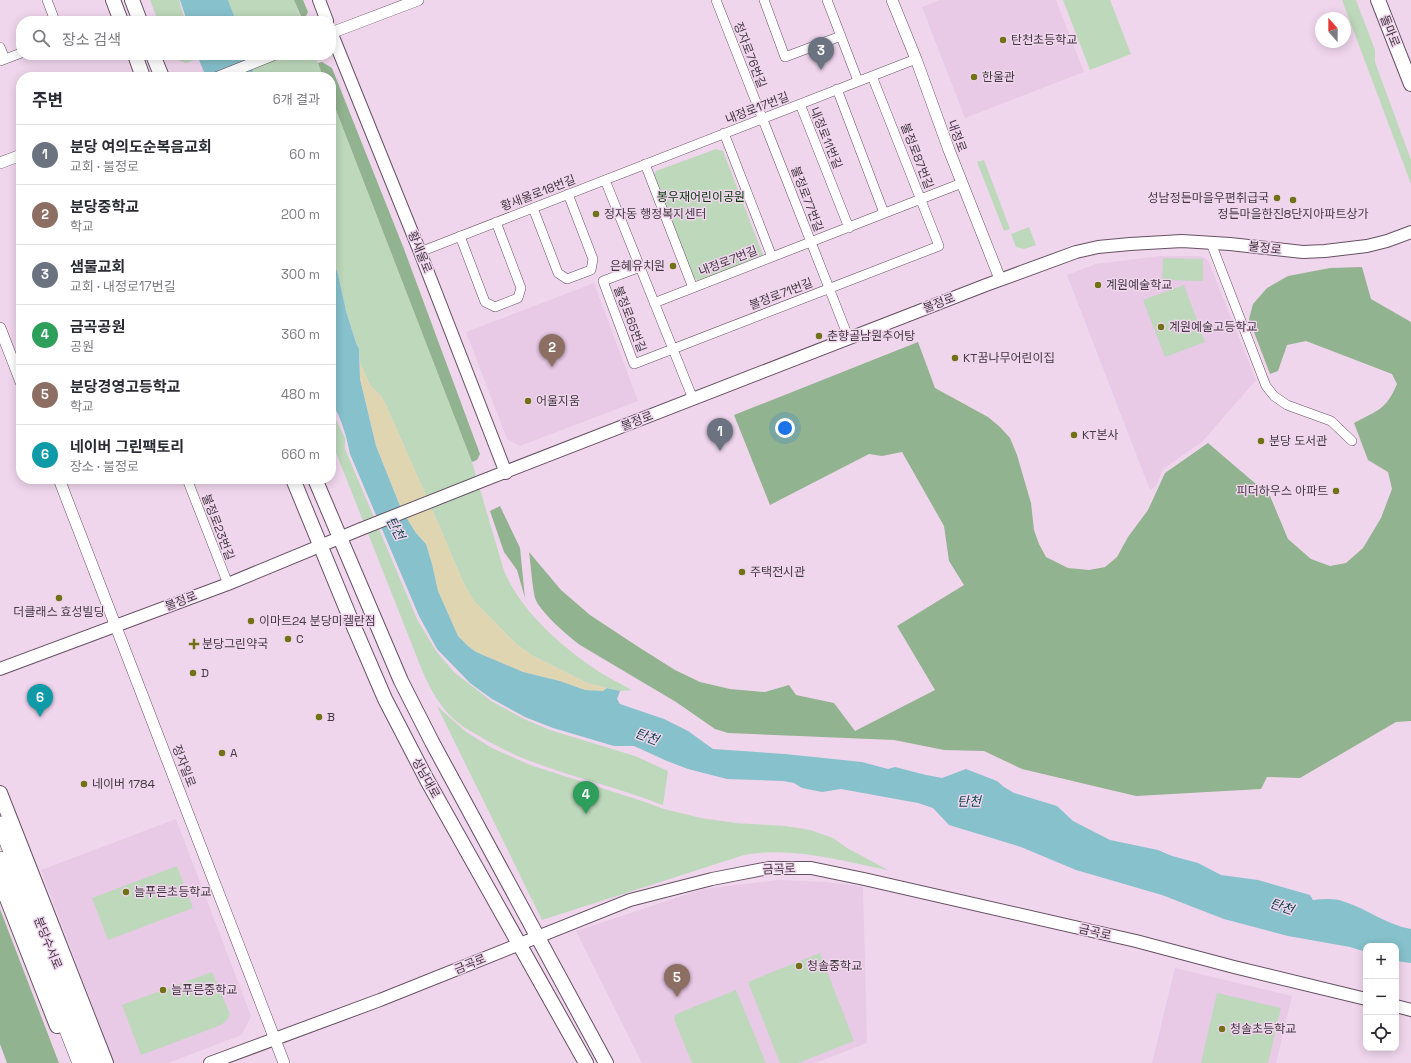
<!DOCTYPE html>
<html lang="ko">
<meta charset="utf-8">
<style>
body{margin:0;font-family:"Space Grotesk","Noto Sans KR",sans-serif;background:#f2f2f3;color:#2b2b33}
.controls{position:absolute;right:12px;bottom:12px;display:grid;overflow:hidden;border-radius:8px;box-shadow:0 2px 10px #0003}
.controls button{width:36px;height:36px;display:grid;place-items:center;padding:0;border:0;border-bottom:1px solid #e1e1e2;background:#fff;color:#2b2b33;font:20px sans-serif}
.compass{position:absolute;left:1315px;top:12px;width:36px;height:36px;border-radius:50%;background:#fff;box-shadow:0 2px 10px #0003;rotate:339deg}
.you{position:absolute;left:785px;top:428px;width:14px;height:14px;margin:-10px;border:3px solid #fff;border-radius:50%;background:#1a73e8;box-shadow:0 0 0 6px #1a73e833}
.badge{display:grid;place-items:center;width:26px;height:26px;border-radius:50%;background:#b45309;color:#fff;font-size:13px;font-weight:700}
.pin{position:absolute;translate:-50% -33px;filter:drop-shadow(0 1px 2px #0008)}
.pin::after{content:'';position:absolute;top:21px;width:14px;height:12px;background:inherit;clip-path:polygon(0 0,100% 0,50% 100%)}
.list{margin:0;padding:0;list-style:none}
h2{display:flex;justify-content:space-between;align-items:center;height:52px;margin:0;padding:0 16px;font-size:17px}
h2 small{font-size:13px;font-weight:400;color:#7c7c81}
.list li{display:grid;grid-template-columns:26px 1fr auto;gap:12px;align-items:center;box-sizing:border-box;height:60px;padding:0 16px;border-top:1px solid #e1e1e2}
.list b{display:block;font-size:15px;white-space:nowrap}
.list p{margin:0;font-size:13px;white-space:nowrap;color:#7c7c81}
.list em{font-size:13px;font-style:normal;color:#7c7c81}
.icon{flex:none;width:22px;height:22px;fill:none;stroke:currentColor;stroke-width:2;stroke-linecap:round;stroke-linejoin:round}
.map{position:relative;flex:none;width:1411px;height:1063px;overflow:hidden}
.search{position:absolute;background:#fff;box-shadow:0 2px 10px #0003;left:16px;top:16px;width:320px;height:44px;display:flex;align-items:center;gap:10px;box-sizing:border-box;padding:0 14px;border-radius:16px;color:#7c7c81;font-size:15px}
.panel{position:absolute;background:#fff;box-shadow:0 2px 10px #0003;left:16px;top:72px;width:320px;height:412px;border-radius:16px}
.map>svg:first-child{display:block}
.built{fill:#e8c9e6}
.green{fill:#bdd8bb}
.forest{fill:#92b38f}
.sand{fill:#dfd6b1}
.water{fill:#86c1cc}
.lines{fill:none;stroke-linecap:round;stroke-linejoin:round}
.minor-casing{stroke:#665064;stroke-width:10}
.tertiary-casing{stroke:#665064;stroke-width:12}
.secondary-casing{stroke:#665064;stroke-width:14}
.primary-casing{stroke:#665064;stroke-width:16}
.trunk-casing{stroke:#665064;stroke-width:16}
.minor{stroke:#fff;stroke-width:9}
.tertiary{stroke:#fff;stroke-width:11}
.secondary{stroke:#fff;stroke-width:12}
.primary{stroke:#fff;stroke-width:14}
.trunk{stroke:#fff;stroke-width:15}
.secondary-bridge-casing{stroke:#665064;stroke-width:14;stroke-linecap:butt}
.secondary-bridge{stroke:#fff;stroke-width:12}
.poi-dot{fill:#717115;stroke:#f0d6ed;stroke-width:1.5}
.labels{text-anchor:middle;stroke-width:3;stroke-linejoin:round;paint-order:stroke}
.street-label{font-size:12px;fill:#423841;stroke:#f0d6ed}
.poi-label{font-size:12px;fill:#423841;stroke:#f0d6ed;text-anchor:start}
.park-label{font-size:12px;fill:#013403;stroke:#f0d6ed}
.water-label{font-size:13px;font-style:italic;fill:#0f454d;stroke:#f0d6ed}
</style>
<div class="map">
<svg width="1411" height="1063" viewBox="0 0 1411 1063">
<rect width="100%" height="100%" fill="#f0d6ed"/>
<!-- built -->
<path class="built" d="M940,0H1056L1084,72L965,118L922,7Z
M1160,256H1201L1208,260L1256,380L1202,442L1163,469L1156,486L1150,490L1067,275L1096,264Z
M594,283L638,401L520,446L507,439L466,332Z
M176,819L251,1016L242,1035L168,1063H114L41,870Z
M778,880L826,882L863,887L867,1043L815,1063H642L576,931L703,889Z
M1175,968L1292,996L1276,1063H1152Z"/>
<!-- green -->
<path class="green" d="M150,0H179L185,21H158Z
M228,0H294L302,21H236Z
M1063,0H1110L1131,54L1090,70Z
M1342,0H1356L1375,50V62L1411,160V184Z
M175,55H196L197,59L186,63L178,60Z
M247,55H315L323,77H255Z
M331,97L472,462L504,571C522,612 559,644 595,669C606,677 620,683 632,690L620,691L587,683L533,656L516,644L473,600L463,582L441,530L386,405L381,396L370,385L360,363L359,349L356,343L346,311L338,274L331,254Z
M716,149L723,151L765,260L699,281L693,277L654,176L656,171Z
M984,160L1010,229L1004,231L977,162Z
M1029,227L1036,245L1024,249L1016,247L1011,234Z
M1163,258L1203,259V281L1162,280Z
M1184,285L1205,342L1165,357L1143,300Z
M331,410L345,438V449L417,619L436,651L454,672L491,701L524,719L550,730L635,756L668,771L663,805C602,781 537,771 481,737C473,732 464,728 457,722C441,709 430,689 422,670L331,440Z
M437,706L466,732L492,748L530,765L645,802L664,809L701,818L736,823L785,826L810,830L833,838L847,848L888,870C841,861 792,846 744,855L542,920Z
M177,866L193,908L108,940L92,898Z
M820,953L854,1041L798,1063H780L748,982Z
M212,972L230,1014L227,1020L221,1025L141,1055L122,1005Z
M736,990L766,1063H692L674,1019L676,1014Z
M1217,993L1281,1008L1268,1063H1201Z"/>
<!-- forest -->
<path class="forest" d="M294,0H303L308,12L304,20L303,21Z
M322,62L332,68L404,249L480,454L477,460L472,462L331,97V77H323L318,63Z
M1362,267L1371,299L1411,322V721L1396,722L1300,778L1267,777L1261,789L1136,796L1022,769L984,751L944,750L894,740L728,733L715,729L676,702L580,645C569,637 539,611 535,598C532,584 531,567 529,552L561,590L590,615L640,648L675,670L700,682L730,689L765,692L789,685L796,695L834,703L855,731L935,690L897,626L964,585L949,561L944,526L902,452L882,456L869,454L770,505L734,415L918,342L935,388L988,417L1000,427L1010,438L1017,455L1031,503L1034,530L1039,544L1046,557L1068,568L1089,570L1105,567L1117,557L1128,537L1148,510L1165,473L1208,443L1270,496L1288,539L1311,559L1330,566L1346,563L1363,548L1381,518L1392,489L1388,472L1368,460L1354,423C1378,410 1386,410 1397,384L1392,374L1306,341L1287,345L1278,371L1270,374L1249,319L1253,304L1267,288L1288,276L1330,268Z
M500,506L520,548L525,598L517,570L504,552L490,511Z
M0,909L59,1063H7L0,1044Z"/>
<!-- sand -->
<path class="sand" d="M360,363L370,385L381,396L386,405L441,530L463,582L473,600L516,644L533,656L587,683L607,688L603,691L585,690L560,681L523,672L476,652L468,646L458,636L438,591L432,564L426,544L416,533L402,511L376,446L360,379Z"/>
<!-- water -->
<path class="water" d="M180,0H228L236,21H187Z
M197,55H247L255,77H206Z
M331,254L338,274L346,311L356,343L359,349L360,379L376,446L402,511L416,533L426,544L432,564L438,591L458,636L468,646L476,652L523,672L560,681L585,690L603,691L607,688L620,691L617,699L620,704L664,719L688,731L713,749L785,754L862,762L888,769L895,767L926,775L942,778L966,769L997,781L1004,787L1014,793L1057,806L1073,821L1110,840L1158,850L1172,856L1198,863L1221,875L1258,880L1310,895L1313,900C1324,899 1335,898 1345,902C1367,909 1387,925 1411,929V963L1396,961V946H1366V952L1350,947L1288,936L1224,919L1162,895L1076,870L1021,847L949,825L933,808L918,803L841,789L822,792L802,788L794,783L783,781L727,779L688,769L667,761L634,746H614L553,728L525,717L492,699L470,683L437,649L419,616L350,454C348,442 340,411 331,404Z"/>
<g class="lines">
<defs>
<path id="minor" d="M47,0L55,21
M716,0L849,339
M764,0L785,57L841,36
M827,0L858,81
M0,47L5,59
M0,61L21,53
M837,89L884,213
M800,104L849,228
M724,133L772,257
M645,164L693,288
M605,180L693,399
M533,208L558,273L567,279L591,270L593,259L568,194
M460,236L485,302L495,307L518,298L521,288L496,222
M1211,243L1266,386L1274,396L1287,405L1331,421L1352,441
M420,252L916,59
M640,267L603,281L634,364L939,246L872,76
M654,303L962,183
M187,479L228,584"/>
<path id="tertiary" d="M892,0L916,59L949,150L1000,279
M331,33L418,0
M218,77L273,55
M0,163L21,155
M0,328L21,382
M59,479L284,1063"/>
<path id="secondary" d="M319,0L327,21
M331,32L420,252L506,473
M487,479L986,285L1076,252L1098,247L1130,244L1182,241L1230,244L1303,252L1325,251L1367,246L1387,241L1411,232
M0,669L228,584L361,529
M1396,1006L1411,1010
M210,1063L380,1000L630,900L712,879L769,868H811L864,879L1136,941L1234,967L1366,999"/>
<path id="primary" d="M113,0L121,21
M132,0L140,21
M1378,0L1411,84
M135,55L143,77
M153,55L162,77
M293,479L351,620L385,699L427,780L586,1063
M315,479L401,681L432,742L606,1063
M0,793L106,1063
M0,881L57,1026"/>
<path id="trunk" d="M0,824L95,1063
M0,859L80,1063"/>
</defs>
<!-- minor casing -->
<use href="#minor" class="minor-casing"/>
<!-- tertiary casing -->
<use href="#tertiary" class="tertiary-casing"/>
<!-- secondary casing -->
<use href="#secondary" class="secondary-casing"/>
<!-- primary casing -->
<use href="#primary" class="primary-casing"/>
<!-- trunk casing -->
<use href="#trunk" class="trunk-casing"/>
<!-- minor -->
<use href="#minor" class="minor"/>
<!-- tertiary -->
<use href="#tertiary" class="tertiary"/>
<!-- secondary -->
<use href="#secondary" class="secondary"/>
<!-- primary -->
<use href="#primary" class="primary"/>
<!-- trunk -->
<use href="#trunk" class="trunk"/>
<defs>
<path id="secondary-bridge" d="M361,529L487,479"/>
</defs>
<!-- secondary-bridge casing -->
<use href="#secondary-bridge" class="secondary-bridge-casing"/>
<!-- secondary-bridge -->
<use href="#secondary-bridge" class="secondary-bridge"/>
</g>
<!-- markers -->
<g class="poi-dot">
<circle cx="1003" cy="40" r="4"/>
<circle cx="974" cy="77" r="4"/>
<circle cx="1277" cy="198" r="4"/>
<circle cx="1293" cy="200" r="4"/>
<circle cx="596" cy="214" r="4"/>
<circle cx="673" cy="266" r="4"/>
<circle cx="1098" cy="285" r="4"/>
<circle cx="1161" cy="327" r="4"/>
<circle cx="819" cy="336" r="4"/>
<circle cx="955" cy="358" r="4"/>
<circle cx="528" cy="401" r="4"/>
<circle cx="1074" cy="435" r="4"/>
<circle cx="1261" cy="441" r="4"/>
<circle cx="1336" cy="491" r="4"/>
<circle cx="742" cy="572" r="4"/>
<circle cx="59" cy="598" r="4"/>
<circle cx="251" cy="621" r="4"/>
<circle cx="288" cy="639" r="4"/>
<path d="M192 638h4v4h4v4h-4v4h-4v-4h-4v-4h4z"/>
<circle cx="193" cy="673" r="4"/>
<circle cx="319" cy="717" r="4"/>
<circle cx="222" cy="753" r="4"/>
<circle cx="84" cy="784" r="4"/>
<circle cx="126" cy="892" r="4"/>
<circle cx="799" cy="966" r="4"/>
<circle cx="163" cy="990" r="4"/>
<circle cx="1222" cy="1029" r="4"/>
</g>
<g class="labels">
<!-- street labels -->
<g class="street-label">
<text transform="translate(1390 31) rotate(69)" y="4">돌마로</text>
<text transform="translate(750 55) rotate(69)" y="4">정자로76번길</text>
<text transform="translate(757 108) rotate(-21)" y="4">내정로17번길</text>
<text transform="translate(957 136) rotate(70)" y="4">내정로</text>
<text transform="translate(826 138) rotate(68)" y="4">내정로11번길</text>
<text transform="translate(917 156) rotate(69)" y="4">불정로87번길</text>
<text transform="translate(538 193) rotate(-21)" y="4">황새울로18번길</text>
<text transform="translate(807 199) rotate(69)" y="4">불정로77번길</text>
<text transform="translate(1265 248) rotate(7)" y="4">불정로</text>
<text transform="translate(420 252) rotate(68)" y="4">황새울로</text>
<text transform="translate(728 261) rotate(-21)" y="4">내정로7번길</text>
<text transform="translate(781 294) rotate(-21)" y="4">불정로71번길</text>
<text transform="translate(939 303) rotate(-21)" y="4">불정로</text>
<text transform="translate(630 319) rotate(69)" y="4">불정로65번길</text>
<text transform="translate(637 421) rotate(-21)" y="4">불정로</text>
<text transform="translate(218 527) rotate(69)" y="4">불정로23번길</text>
<text transform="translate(181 601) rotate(-21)" y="4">불정로</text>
<text transform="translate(184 766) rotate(69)" y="4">정자일로</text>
<text transform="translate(426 778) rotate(61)" y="4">성남대로</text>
<text transform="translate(779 869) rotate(-3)" y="4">금곡로</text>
<text transform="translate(1095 932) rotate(13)" y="4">금곡로</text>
<text transform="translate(48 943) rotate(68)" y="4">분당수서로</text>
<text transform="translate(470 964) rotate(-22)" y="4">금곡로</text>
</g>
<!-- poi labels -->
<g class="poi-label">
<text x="1011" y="44">탄천초등학교</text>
<text x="982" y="81">한울관</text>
<text x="1269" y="202" text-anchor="end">성남정든마을우편취급국</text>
<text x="604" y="218">정자동 행정복지센터</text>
<text x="1293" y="218" text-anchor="middle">정든마을한진8단지아파트상가</text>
<text x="665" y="270" text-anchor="end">은혜유치원</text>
<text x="1106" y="289">계원예술학교</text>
<text x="1169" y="331">계원예술고등학교</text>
<text x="827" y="340">춘향골남원추어탕</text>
<text x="963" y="362">KT꿈나무어린이집</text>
<text x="536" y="405">어울지움</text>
<text x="1082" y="439">KT본사</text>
<text x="1269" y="445">분당 도서관</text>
<text x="1328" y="495" text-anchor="end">피더하우스 아파트</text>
<text x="750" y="576">주택전시관</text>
<text x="59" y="616" text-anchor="middle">더클래스 효성빌딩</text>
<text x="259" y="625">이마트24 분당미켈란점</text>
<text x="296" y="643">C</text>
<text x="202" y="648">분당그린약국</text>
<text x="201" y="677">D</text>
<text x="327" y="721">B</text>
<text x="230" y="757">A</text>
<text x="92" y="788">네이버 1784</text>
<text x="134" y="896">늘푸른초등학교</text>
<text x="807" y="970">청솔중학교</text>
<text x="171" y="994">늘푸른중학교</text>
<text x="1230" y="1033">청솔초등학교</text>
</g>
<!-- park labels -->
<g class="park-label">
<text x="701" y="201">봉우재어린이공원</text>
</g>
<!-- water labels -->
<g class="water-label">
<text transform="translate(396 528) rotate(62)" y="5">탄천</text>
<text transform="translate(647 736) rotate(21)" y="5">탄천</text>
<text x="969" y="806">탄천</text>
<text transform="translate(1282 906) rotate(19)" y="5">탄천</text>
</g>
</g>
</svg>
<div class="controls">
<button>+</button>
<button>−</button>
<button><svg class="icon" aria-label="locate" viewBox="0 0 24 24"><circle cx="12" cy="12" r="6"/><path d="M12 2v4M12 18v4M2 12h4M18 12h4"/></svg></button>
</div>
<svg class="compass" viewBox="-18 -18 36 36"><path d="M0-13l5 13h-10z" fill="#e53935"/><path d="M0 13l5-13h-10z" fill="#7c7c81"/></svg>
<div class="you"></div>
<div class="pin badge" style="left:720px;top:451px;background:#6b7280">1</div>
<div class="pin badge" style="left:552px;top:367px;background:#8d6e63">2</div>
<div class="pin badge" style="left:821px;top:70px;background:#6b7280">3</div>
<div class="pin badge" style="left:586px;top:814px;background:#2e9e5b">4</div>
<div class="pin badge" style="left:677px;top:997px;background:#8d6e63">5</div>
<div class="pin badge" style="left:40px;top:717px;background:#0f9aa8">6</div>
<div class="search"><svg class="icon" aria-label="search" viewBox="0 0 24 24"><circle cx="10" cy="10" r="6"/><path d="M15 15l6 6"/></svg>장소 검색</div>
<section class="panel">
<h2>주변<small>6개 결과</small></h2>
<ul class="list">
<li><span class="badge" style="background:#6b7280">1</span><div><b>분당 여의도순복음교회</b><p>교회 · 불정로</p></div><em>60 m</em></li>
<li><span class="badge" style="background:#8d6e63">2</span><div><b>분당중학교</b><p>학교</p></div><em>200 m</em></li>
<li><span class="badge" style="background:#6b7280">3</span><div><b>샘물교회</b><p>교회 · 내정로17번길</p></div><em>300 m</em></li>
<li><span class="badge" style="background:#2e9e5b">4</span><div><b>금곡공원</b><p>공원</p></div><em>360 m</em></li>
<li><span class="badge" style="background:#8d6e63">5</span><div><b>분당경영고등학교</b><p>학교</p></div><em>480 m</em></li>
<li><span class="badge" style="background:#0f9aa8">6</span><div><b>네이버 그린팩토리</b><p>장소 · 불정로</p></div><em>660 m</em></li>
</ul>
</section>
</div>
